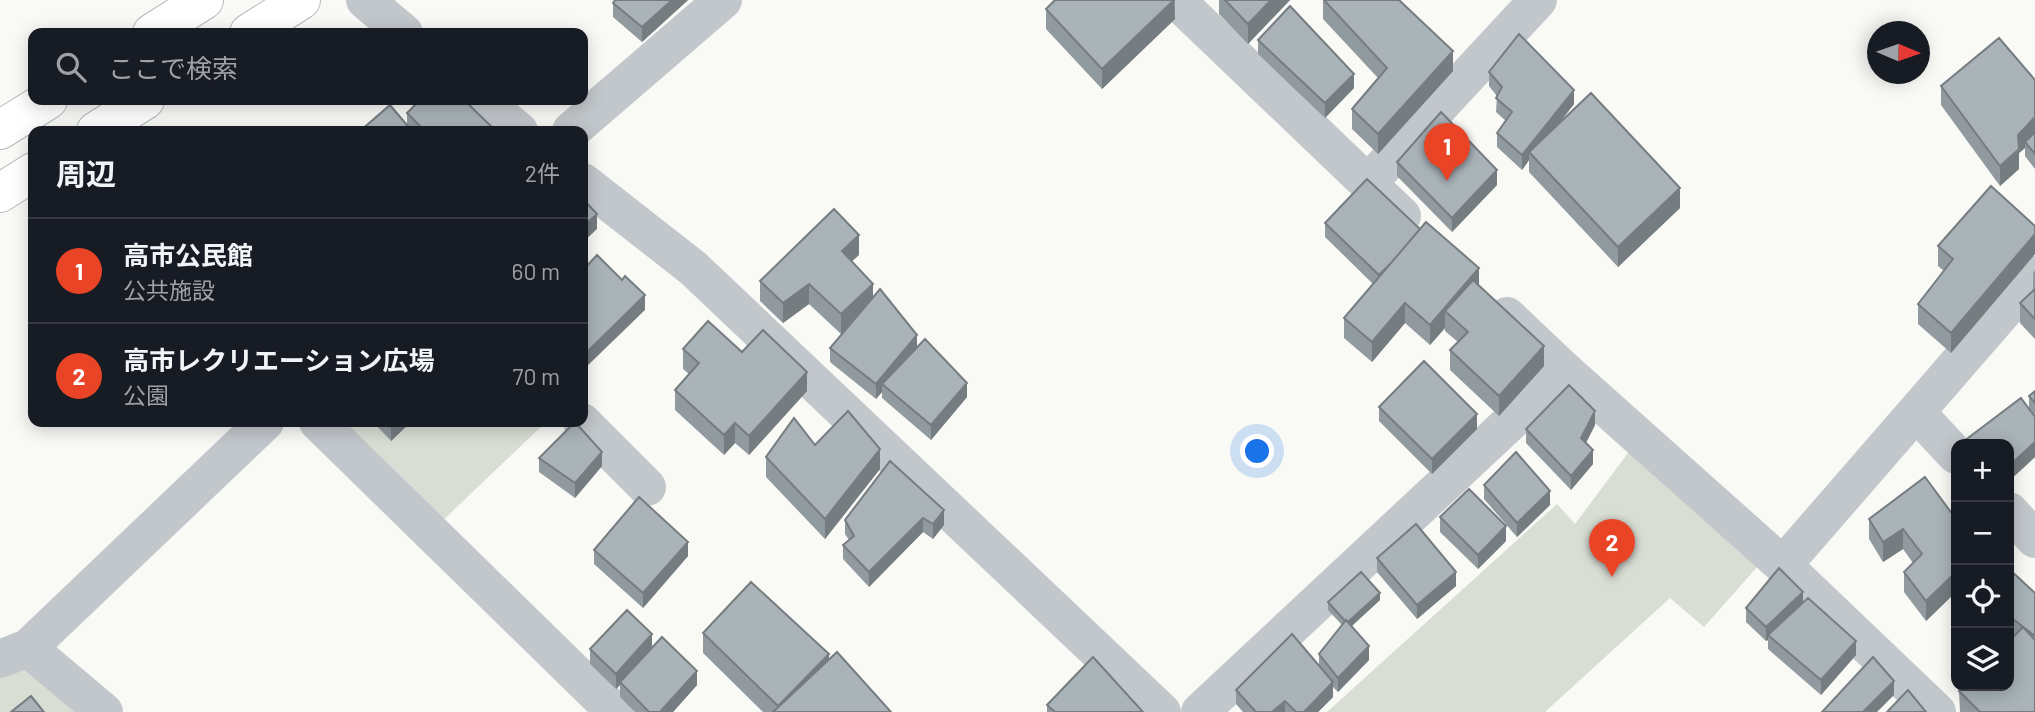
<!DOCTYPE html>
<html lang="ja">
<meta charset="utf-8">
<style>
body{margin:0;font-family:Barlow,"Noto Sans JP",sans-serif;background:#242831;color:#f1f3f6}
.controls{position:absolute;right:21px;bottom:21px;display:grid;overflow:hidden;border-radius:14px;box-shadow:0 4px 18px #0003}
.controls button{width:63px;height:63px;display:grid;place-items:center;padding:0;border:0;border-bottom:2px solid #363941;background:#171b24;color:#f1f3f6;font:35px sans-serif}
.compass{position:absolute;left:1867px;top:21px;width:63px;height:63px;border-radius:50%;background:#171b24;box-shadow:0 4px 18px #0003;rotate:92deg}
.you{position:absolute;left:1258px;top:452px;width:24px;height:24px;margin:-18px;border:5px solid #fff;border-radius:50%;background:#1a73e8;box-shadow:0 0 0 10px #1a73e833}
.badge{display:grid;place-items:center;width:46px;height:46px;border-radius:50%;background:#e94426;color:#fff;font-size:23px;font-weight:700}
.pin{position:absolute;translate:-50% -58px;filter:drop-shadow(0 2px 4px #0008)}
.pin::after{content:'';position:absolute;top:37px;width:24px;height:21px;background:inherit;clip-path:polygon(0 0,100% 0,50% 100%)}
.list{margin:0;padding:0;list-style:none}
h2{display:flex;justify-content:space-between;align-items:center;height:91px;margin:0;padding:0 28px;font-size:30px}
h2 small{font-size:23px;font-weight:400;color:#9ea1a6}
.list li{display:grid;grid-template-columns:46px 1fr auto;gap:21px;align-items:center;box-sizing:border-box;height:105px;padding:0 28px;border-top:2px solid #363941}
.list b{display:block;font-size:26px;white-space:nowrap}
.list p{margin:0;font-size:23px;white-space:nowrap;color:#9ea1a6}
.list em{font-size:23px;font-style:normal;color:#9ea1a6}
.icon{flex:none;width:38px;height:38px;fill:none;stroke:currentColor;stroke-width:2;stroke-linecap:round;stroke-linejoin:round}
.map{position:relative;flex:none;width:2035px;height:712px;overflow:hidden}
.search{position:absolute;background:#171b24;box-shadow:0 4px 18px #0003;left:28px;top:28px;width:560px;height:77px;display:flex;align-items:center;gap:18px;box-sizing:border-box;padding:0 24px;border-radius:14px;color:#9ea1a6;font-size:26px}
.panel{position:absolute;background:#171b24;box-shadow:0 4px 18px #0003;left:28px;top:126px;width:560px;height:301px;border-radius:14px}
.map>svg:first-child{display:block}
.green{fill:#d9ded5}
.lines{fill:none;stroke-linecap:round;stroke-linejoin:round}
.highway-casing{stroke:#b5babd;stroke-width:40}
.minor{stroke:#c2c7cb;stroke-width:38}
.highway{stroke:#fff;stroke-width:38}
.wall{fill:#919a9e}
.shaded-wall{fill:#767d81}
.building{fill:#a9b3b8;stroke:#767d81;stroke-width:2}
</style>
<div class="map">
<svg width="2035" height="712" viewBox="0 0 2035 712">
<rect width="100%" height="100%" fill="#f9f9f6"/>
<!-- green -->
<path class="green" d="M333,422H546L438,525Z
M1637,441L1766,557L1704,627L1670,598L1545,712H1327L1557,504L1575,524Z
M32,660L93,712H0V673Z"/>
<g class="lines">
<defs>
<path id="highway" d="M152,33L204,0
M249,33L301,0
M0,130L48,100
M96,131L145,100
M0,193L33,172"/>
</defs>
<!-- highway casing -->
<use href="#highway" class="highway-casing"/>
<!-- minor -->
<path class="minor" d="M365,0L404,33
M1176,0L1402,216
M482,100L519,131
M571,131L723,0
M583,182L693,268L1162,712
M1368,183L1538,0
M1507,316L1565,371L1786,568L1937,712
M1916,412L1956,455
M318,422L615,712
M582,422L647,487
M2009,511L2035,539
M1783,565L2035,275
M28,648L104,712
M0,659L28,648L265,422
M1200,712L1565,371"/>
<!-- highway -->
<use href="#highway" class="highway"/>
</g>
<!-- wall -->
<path class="wall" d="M615,0H688L642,42L613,17V3Z
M1175,0V19L1102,89L1046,29V9Z
M1219,0H1290L1248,44L1219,14Z
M1323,0L1453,71L1378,154L1352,129V109L1378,78L1323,19Z
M1258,40L1354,88L1325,118L1258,54Z
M1489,72L1574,104L1558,125L1680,208L1618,267L1529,172V160L1522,170L1497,147V133L1506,121L1496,112L1497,96L1489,86Z
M2035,80V169L2025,156V148L2019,153V169L2000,186L1941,105V86Z
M407,113L496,131H360L407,125Z
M1397,162L1497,185L1452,232L1397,176Z
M1325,223L1479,286L1544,366L1499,416L1450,370V350L1458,342L1445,331V328L1430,345L1405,323L1372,362L1344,338V318L1373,284L1325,237Z
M2035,226V254L1951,353L1918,324V304L1944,271L1938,266V246Z
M859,255L852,261L873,297L917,347L967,397L931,440L882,398V392L876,399L830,362V348L846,329L841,334L809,304L783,323L760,301V281Z
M2035,270V339L2020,323V303L2033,292V273Z
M683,349L742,352L807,391L749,455L735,443L724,455L675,410V390L689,374L683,369Z
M2035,391V457L2009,481V444H1964V441L2029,409V396Z
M1379,407L1477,429L1432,474L1379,421Z
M373,422H411L391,441Z
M1595,425L1586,443L1593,464L1571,490L1526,443V429Z
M815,445L880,469L825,539L766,477V457Z
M539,458L602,466L575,498L539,472Z
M890,461L944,525L933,539L923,532L869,587L843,559V545L849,540L845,534V520Z
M1484,485L1550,505L1517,537L1484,499Z
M1440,517L1506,541L1478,569L1440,532Z
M1869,519H1956V592L1926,621L1904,592V572L1913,563L1903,549L1883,562L1869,539Z
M594,550L688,556L643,608L594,564Z
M1377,558L1456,586L1417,619L1377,572Z
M2009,569L2035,593V712H1960L1959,691L2015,635L2009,630Z
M1380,600L1352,626L1369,660L1338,692L1333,687V697L1318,712H1243L1236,704V690L1319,665V654L1342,625L1328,610V602Z
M1803,603L1856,655L1821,695L1768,649V640L1766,641L1746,622V608Z
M703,633L829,661L891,712H763L703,653Z
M652,648L697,685L673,712H635L620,697V685L616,689L590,664V649Z
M1047,705L1143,712H1047Z"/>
<!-- shaded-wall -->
<path class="shaded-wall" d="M672,0H688L642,42V27Z
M1174,0L1175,19L1102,89V69Z
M1271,0H1290L1248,44V24Z
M1453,51V71L1378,154V134Z
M1354,74V88L1325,118V103Z
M1574,90V104L1533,156L1529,152V160L1522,170V155Z
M2035,117V137L2025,142V148L2019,153V169L2000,186V166L2018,135Z
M1497,170V185L1452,232V218Z
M1680,188V208L1618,267V247Z
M597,214V229L583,242V227Z
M2035,234V254L1951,353V333Z
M859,235V255L842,270V251Z
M1479,268V288L1445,311V328L1430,345V325Z
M809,284V304L783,323V303Z
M873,284V304L841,334V314Z
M645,295V310L583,370V356Z
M1405,303V323L1372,362V342Z
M917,335V350L882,384V392L876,399V384Z
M1544,346V366L1499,416V396Z
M807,372V391L749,455V436Z
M967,383V397L931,440V425Z
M1595,411V425L1581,452V438Z
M1477,414V429L1432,474V459Z
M396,422H411L391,441V427Z
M735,423V443L724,455V435Z
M2035,442V457L2009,481V466Z
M880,449V469L825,539V519Z
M1593,450V464L1571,490V476Z
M602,452V466L575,498V483Z
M1550,491V505L1517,537V523Z
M944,510V525L933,539V524Z
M923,518V532L869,587V572Z
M1506,526V541L1478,569V555Z
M1903,529V549L1883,562V542Z
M688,542V556L643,608V593Z
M1456,572V586L1417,619V605Z
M1956,572V592L1926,621V601Z
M1803,592V606L1768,635V640L1766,641V627Z
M1380,593V600L1347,630V623Z
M652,634V649L620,682V685L616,689V674Z
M1856,641V655L1821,695V680Z
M1369,646V660L1338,692V678Z
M829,654V674L778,712V706Z
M697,671V685L673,712H660Z
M1894,681V695L1877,712H1863Z
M1333,682V697L1318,712H1304Z
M1285,701V712H1272Z"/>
<!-- building -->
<path class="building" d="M615,0H672L642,27L613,3Z
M1055,0H1174L1102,69L1046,9Z
M1225,0H1271L1248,24Z
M1324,0H1399L1453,51L1378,134L1352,109L1387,68Z
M1290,6L1354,74L1325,103L1258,40Z
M1519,34L1574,90L1522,155L1497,133L1512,112L1496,98L1502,87L1489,72Z
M1999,38L2035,80V117L2018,135L2019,149L2000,166L1941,86Z
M1591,93L1680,188L1618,247L1529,152Z
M420,100H464L496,131H425L407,113Z
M390,105L412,131H360Z
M1441,112L1497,170L1452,218L1397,162Z
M2035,132V154L2025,142Z
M1367,179L1420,229L1391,263L1379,275L1325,223Z
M1991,186L2035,226V234L1951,333L1918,304L1953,259L1938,246Z
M583,199L597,214L583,227Z
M834,209L859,235L842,251L873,284L841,314L809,284L783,303L760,281Z
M1426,222L1479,268L1430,325L1405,303L1372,342L1344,318Z
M597,255L622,280L625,276L645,295L583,356V270Z
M1473,280L1544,346L1499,396L1450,350L1468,332L1445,311Z
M880,289L917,335L876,384L830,348Z
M2035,289V319L2020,303Z
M708,321L742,352L763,330L807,372L749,436L735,423L724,435L675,390L699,363L683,349Z
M925,339L967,383L931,425L882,384Z
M1424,361L1477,414L1432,459L1379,407Z
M1569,385L1595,411L1581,438L1593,450L1571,476L1526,429Z
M2035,391V403L2029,396Z
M2021,398L2035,417V442L2009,466V444H1967L1964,441Z
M848,411L880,449L825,519L766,457L794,418L815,445Z
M386,422H396L391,427Z
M575,422L602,452L575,483L539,458Z
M1516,452L1550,491L1517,523L1484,485Z
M890,461L944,510L933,524L923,518L869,572L843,545L854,536L845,520Z
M1925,477L1956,519V572L1926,601L1904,572L1922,554L1903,529L1883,542L1869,519Z
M1469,489L1506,526L1478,555L1440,517Z
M639,497L688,542L643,593L594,550Z
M1416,524L1456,572L1417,605L1377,558Z
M1779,568L1803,592L1766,627L1746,608Z
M2009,569L2035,593V636L2009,616Z
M1361,572L1380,593L1348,622L1346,620L1345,621L1328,602Z
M751,582L829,654L778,706L703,633Z
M1808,598L1856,641L1821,680L1768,635Z
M627,610L652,634L616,674L590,649Z
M1346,620L1369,646L1338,678L1319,654Z
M2023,627L2035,640V712H1980L1959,691L1964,686H2009V641Z
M1292,634L1333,682L1304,712H1296L1285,701L1272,712H1256L1236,690Z
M662,637L697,671L660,712H649L620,682Z
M837,652L891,712H773Z
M1093,657L1143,712H1055L1047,705Z
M1873,657L1894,681L1863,712H1822Z
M1908,690L1926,712H1887Z
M31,696L44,712H11Z"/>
</svg>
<div class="controls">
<button>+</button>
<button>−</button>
<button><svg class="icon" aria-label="locate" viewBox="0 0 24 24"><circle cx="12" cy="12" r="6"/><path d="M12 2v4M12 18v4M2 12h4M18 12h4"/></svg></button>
<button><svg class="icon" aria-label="layers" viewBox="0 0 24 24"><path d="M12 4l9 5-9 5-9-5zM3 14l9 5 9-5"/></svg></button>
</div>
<svg class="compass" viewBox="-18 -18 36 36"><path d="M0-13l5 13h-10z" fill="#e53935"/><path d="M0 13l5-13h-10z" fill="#9ea1a6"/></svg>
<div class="you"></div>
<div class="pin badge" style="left:1447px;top:181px">1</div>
<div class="pin badge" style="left:1612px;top:577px">2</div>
<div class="search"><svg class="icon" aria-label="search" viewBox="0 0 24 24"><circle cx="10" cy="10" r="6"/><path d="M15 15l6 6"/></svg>ここで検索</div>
<section class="panel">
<h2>周辺<small>2件</small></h2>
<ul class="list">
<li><span class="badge">1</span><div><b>高市公民館</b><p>公共施設</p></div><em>60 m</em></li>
<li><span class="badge">2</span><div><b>高市レクリエーション広場</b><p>公園</p></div><em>70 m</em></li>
</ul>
</section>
</div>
